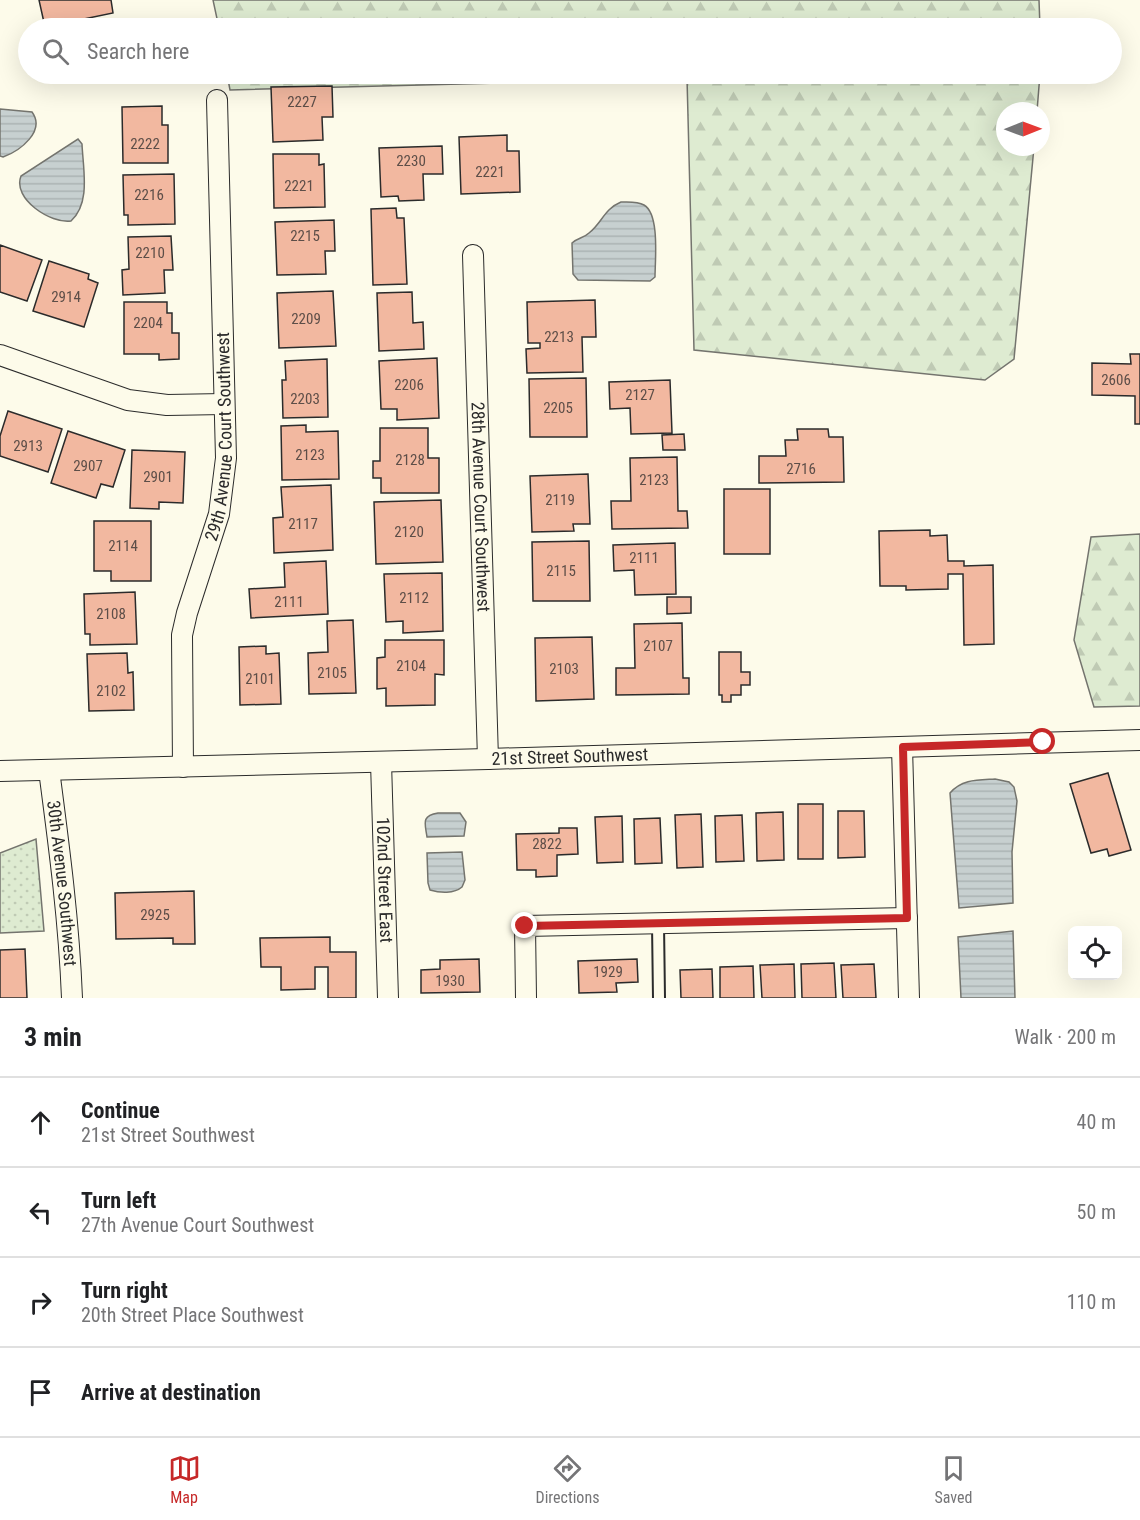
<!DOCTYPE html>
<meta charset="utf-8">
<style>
body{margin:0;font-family:"Roboto Condensed",sans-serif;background:#f2f2f2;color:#202124}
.controls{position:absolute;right:18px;bottom:18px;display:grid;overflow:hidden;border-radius:9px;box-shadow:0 6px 24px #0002}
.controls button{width:54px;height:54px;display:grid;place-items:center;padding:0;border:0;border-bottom:2px solid #e0e0e0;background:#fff;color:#202124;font:30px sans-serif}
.compass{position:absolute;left:996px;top:102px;width:54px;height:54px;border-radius:50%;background:#fff;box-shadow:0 6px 24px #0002;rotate:89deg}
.stop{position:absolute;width:18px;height:18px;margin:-14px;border:4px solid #c62828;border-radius:50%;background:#fff}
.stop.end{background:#c62828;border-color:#fff;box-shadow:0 2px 6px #0008}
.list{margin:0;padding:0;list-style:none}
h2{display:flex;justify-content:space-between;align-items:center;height:78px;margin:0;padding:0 24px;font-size:26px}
h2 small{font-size:20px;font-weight:400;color:#757577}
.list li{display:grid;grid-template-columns:39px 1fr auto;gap:18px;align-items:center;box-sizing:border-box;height:90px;padding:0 24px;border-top:2px solid #e0e0e0}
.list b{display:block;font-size:22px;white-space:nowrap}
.list p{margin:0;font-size:20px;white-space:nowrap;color:#757577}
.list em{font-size:20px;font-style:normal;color:#757577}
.icon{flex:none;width:33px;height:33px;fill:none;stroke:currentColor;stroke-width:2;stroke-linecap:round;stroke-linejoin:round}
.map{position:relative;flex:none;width:1140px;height:998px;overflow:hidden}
.search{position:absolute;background:#fff;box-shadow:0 6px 24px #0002;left:18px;right:18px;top:18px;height:66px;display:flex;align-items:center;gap:15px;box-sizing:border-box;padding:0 21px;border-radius:33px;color:#757577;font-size:22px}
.sheet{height:438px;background:#fff}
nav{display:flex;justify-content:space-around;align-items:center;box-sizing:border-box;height:84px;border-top:2px solid #e0e0e0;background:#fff;font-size:16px;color:#757577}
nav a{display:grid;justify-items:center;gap:3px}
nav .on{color:#c62828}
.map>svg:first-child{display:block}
.forest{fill:url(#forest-firs);stroke:#74746e;stroke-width:1.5}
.park{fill:url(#park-dots);stroke:#74746e;stroke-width:1.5}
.water{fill:url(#water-rules);stroke:#74746e;stroke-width:1.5}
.building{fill:#f2b8a0;stroke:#2b2b2b;stroke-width:1.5}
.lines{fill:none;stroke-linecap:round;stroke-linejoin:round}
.service-casing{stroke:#2b2b2b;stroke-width:14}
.minor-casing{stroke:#2b2b2b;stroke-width:22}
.service{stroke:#fdfbea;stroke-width:10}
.minor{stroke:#fdfbea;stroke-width:20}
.route{stroke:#c62828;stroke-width:8}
.labels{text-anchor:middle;stroke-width:4.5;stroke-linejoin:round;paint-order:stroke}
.number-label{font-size:15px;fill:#5d4e48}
.street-label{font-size:18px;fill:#2b2b2b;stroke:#fdfbea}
</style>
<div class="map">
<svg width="1140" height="998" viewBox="0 0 1140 998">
<defs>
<pattern id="forest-firs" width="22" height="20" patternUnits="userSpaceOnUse" patternTransform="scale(1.5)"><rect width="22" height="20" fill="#deebd1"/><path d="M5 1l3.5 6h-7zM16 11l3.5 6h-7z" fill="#bfcab4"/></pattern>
<pattern id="park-dots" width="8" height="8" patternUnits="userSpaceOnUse" patternTransform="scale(1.5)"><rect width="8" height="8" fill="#deebd1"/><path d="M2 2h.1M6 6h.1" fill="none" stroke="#bfcab4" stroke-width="1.8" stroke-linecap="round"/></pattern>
<pattern id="water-rules" width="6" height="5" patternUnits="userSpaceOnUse" patternTransform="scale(1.5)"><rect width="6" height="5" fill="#c7d0d0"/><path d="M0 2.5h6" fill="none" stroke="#abb3b3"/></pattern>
</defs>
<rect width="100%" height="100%" fill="#fdfbea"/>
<!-- forest -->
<path class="forest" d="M213,0H1039L1040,28H219Z
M227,74H1040L1037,111H1005V147H1034L1014,359L985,380L694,350L687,78L230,90Z
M1140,534V706L1094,707L1074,640L1091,537Z"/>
<!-- park -->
<path class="park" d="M36,839L44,931L0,933V853Z"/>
<!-- water -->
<path class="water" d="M0,109L32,112C46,131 20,151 3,157L0,156Z
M78,139L82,144C83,169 91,203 71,221C51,224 12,199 21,176Z
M621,202C628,202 637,201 644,205C660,214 655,261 655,277L650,281L578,280L573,274L572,243C577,238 584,238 589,233C602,223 604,209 621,202Z
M995,779L1009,782L1014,787L1017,801L1012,852L1013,903L959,908L950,793C962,779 978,780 995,779Z
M438,813H460L466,822L464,836L427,837C425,823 421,816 438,813Z
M462,852L465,880L462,887C454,894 440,893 430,890L428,883L427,853Z
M1013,931L1015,998H961L958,937Z"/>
<!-- building -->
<path class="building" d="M39,0H111L113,13L45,27Z
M332,86L333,117H322L323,140L273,142L271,87Z
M162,106V125H168V163H123L122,107Z
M507,135V151H519L520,192L461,194L459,137Z
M442,146L443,174H423L424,200L399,201L398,196L381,197L379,148Z
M273,154H319V165L324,164L325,207L274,208Z
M174,174L175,224L128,225V215H124L123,175Z
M396,208L397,218H404L407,284L373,285L371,209Z
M334,220L335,251H325L326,274L277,275L275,222Z
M171,236L173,270H164L165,293L123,295L122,270L129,269L128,237Z
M0,245L42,260L27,301L0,292Z
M49,261L89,274L88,279L98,283L84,327L33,311Z
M333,291L336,346L279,348L277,293Z
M412,292L413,323L423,322L424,349L379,351L377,293Z
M595,300L596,337H582L583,372L527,373L526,349L540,348V343H528L527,302Z
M124,302H167V313H172V333H179V359L159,360V354H124Z
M1130,354H1140V424H1135V396L1092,395V363L1131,364Z
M437,358L439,418L397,420V409H381L379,361Z
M327,359L328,417L283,418L282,380H286L285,361Z
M586,378L587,437H530L529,379Z
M670,380L672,433L631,434L630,408L610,409L609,382Z
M8,411L62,429L48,472L0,456V436Z
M306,425V432L338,431L339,479L282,480L281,426Z
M380,428H428V458H439V493H381V478H373V461H380Z
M797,429H828L829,437H843L844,482L759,483V456H786L785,440H798Z
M68,431L125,450L113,487L101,484L96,498L51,483Z
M684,434L685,450H663L662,435Z
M132,450L185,452L183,503L159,502V509L130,508Z
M677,457L678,511H687L688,528L612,529L611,501H631L630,458Z
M588,474L590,524H573L574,531L532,532L530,476Z
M331,485L333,550L274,553L273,518L283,517L281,487Z
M724,489H770V554H724Z
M441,500L443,562L376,564L374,502Z
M94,521H151V581H111V571H94Z
M930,530V536L947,535L948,561H964V566L993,565L994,644L964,645L963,574H948V589L906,590V586H880L879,531Z
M589,541L590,601H533L532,542Z
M675,543L676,594L635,595L634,570L614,571L613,545Z
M326,561L328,614L251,618L249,589L285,587L284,563Z
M442,573L443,631L403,633V621L386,622L384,574Z
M135,592L137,644L90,645V634H85L84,594Z
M667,597H691V613L667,614Z
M353,620L356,693L309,694L308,653L328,652L327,621Z
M682,623L683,678H689V694L616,695V668H635L634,624Z
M592,637L594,699L536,701L535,638Z
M385,640H444V675L435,674V705L386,706V688L377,689V658L385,657Z
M266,646V654L279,653L281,704L240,705L239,647Z
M719,652H741V672H750V685H741V695H731V702H722V695H719Z
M127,653L128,673L133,672L134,710L89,711L87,654Z
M1108,773L1131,850L1109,856L1107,849L1091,853L1070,784Z
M798,804H823V859H798Z
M838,811H864L865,857L838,858Z
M783,812L784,860L757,861L756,813Z
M701,814L703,867L677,868L675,815Z
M742,815L744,861L716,862L715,816Z
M622,816L623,862L597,863L595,817Z
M660,818L662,863L635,864L634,819Z
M559,828H577L578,854L557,855V876L536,877V870H517L516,834L559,833Z
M194,891L195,944H173V938L116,939L115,893Z
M330,937V952H356V998H328V967H315V989L281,990V967H261L260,938Z
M25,949L27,998H0V950Z
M479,959L480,992L421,993V970L440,969V960Z
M637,959L638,982L616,983L617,992L579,993L578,961Z
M834,963L836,998H802L801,964Z
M794,964L795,998H762L760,965Z
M874,964L876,998H843L841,965Z
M753,966L754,998H720V967Z
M712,969L713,998H681L680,970Z"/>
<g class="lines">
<defs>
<path id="service" d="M658,924L659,998"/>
<g id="minor">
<path id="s1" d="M473,255L488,759"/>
<path d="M0,355L128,400L167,405L224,404"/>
<path d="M902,747L909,998"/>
<path id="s2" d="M381,762L388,998"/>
<path id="s3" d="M183,767L182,635L187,613L219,514L226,458L217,100"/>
<path id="s4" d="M49,770C59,846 69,921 72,998"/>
<path id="s5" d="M0,771L488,759L1140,740"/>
<path d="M526,998L525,926L907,918"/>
</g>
</defs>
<!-- service casing -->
<use href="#service" class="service-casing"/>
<!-- minor casing -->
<use href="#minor" class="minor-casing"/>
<!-- service -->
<use href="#service" class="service"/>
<!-- minor -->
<use href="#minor" class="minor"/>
</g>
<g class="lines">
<!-- route -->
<path class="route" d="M525,926L907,918L903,747L1043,742"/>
</g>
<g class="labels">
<!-- number labels -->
<g class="number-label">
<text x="302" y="107">2227</text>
<text x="145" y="149">2222</text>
<text x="411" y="166">2230</text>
<text x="490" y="177">2221</text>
<text x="299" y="191">2221</text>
<text x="149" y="200">2216</text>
<text x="305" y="241">2215</text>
<text x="150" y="258">2210</text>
<text x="66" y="302">2914</text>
<text x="306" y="324">2209</text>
<text x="148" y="328">2204</text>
<text x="559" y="342">2213</text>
<text x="1116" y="385">2606</text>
<text x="409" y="390">2206</text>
<text x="640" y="400">2127</text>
<text x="305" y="404">2203</text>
<text x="558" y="413">2205</text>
<text x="28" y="451">2913</text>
<text x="310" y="460">2123</text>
<text x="410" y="465">2128</text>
<text x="88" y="471">2907</text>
<text x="801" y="474">2716</text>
<text x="158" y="482">2901</text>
<text x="654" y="485">2123</text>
<text x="560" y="505">2119</text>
<text x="303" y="529">2117</text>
<text x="409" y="537">2120</text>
<text x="123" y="551">2114</text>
<text x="644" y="563">2111</text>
<text x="561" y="576">2115</text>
<text x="414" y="603">2112</text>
<text x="289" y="607">2111</text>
<text x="111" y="619">2108</text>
<text x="658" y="651">2107</text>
<text x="411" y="671">2104</text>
<text x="564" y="674">2103</text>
<text x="332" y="678">2105</text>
<text x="260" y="684">2101</text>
<text x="111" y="696">2102</text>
<text x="547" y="849">2822</text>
<text x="155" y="920">2925</text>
<text x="608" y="977">1929</text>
<text x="450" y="986">1930</text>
</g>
<!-- street labels -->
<g class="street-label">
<text dy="6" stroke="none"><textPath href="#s3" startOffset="336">29th Avenue Court Southwest</textPath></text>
<text dy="6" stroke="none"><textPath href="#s1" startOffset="252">28th Avenue Court Southwest</textPath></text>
<text dy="6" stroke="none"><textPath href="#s5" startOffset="570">21st Street Southwest</textPath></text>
<text dy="6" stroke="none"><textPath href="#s2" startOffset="118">102nd Street East</textPath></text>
<text dy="6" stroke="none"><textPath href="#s4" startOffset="114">30th Avenue Southwest</textPath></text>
</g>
</g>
</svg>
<div class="controls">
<button><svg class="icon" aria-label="locate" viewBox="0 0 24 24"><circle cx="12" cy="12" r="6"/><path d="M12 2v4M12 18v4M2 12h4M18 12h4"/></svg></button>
</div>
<svg class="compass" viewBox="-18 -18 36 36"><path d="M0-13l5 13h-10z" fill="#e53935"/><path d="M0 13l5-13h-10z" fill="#757577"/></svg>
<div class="stop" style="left:1043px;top:742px"></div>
<div class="stop end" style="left:525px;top:926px"></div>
<div class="search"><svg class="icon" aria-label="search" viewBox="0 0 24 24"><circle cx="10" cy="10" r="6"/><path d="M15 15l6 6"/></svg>Search here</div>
</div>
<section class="sheet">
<h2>3 min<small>Walk · 200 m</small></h2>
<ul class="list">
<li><svg class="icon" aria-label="ahead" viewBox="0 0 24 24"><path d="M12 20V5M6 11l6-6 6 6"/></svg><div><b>Continue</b><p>21st Street Southwest</p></div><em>40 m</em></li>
<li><svg class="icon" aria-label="left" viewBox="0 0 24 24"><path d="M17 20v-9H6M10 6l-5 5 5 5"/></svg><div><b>Turn left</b><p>27th Avenue Court Southwest</p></div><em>50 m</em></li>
<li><svg class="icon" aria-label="right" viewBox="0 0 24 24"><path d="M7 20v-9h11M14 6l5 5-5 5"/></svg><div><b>Turn right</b><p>20th Street Place Southwest</p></div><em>110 m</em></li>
<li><svg class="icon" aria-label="arrive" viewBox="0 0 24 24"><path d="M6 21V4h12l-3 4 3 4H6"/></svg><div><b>Arrive at destination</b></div></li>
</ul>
</section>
<nav>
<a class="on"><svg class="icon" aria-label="map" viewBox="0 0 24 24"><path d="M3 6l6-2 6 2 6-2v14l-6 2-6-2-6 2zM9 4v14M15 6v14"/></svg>Map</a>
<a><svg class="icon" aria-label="directions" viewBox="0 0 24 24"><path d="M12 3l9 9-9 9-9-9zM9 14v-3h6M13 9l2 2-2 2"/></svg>Directions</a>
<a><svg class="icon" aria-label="saved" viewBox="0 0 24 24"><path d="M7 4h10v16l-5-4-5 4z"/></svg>Saved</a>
</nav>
